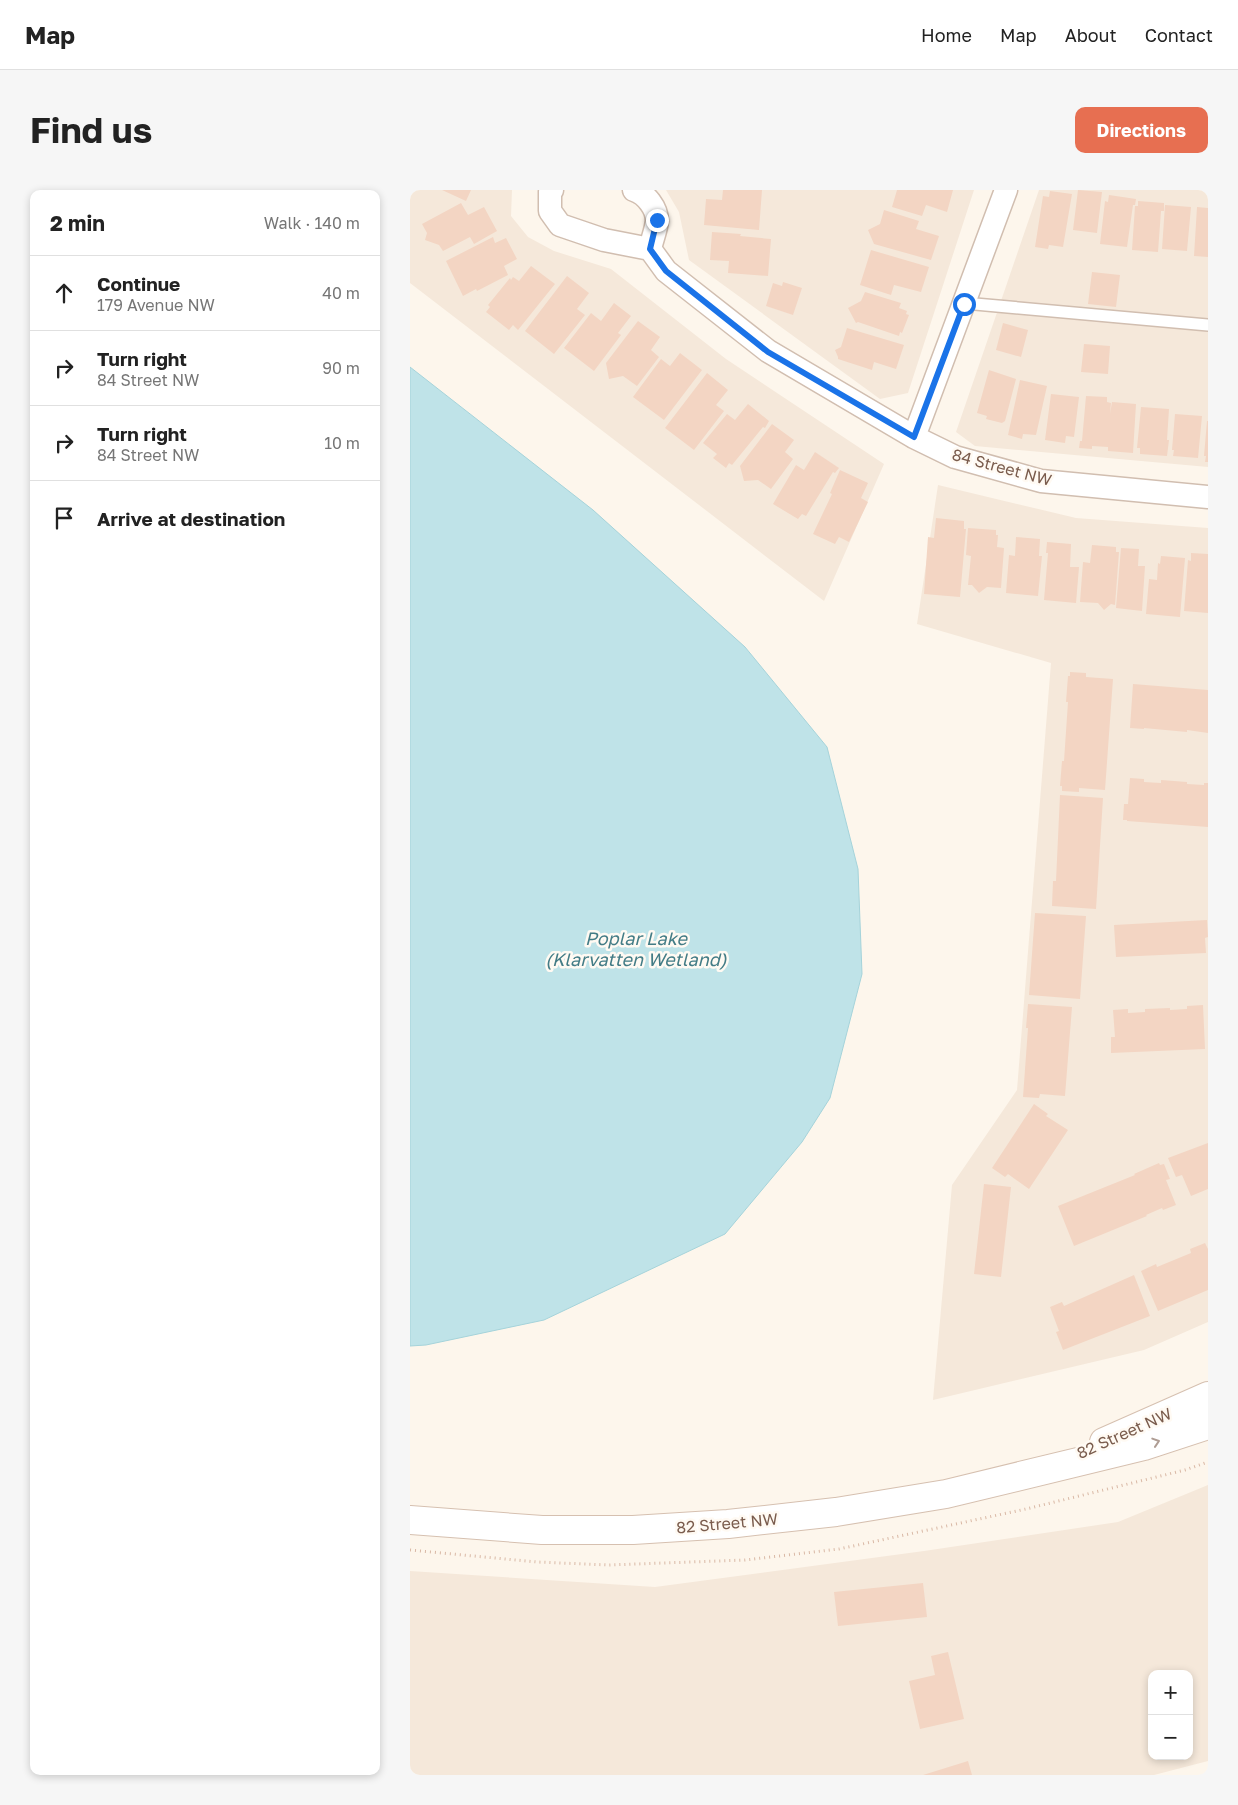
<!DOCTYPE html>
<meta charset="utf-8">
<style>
body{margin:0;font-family:"Golos Text",sans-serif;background:#f6f6f6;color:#222}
.controls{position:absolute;right:15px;bottom:15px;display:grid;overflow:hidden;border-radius:10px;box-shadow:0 2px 8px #0003}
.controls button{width:45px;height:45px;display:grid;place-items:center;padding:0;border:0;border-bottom:1px solid #e0e0e0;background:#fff;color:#222;font:25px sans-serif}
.stop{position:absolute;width:15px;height:15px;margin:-11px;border:4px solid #1a73e8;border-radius:50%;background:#fff}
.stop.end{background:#1a73e8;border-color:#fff;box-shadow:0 1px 5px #0008}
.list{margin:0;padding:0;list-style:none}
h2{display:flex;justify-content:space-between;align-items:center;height:65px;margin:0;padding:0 20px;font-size:21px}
h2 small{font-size:16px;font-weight:400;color:#767676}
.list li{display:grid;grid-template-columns:32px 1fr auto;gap:15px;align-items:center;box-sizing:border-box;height:75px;padding:0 20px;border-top:1px solid #e0e0e0}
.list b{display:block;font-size:19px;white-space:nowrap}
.list p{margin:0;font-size:16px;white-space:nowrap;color:#767676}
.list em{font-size:16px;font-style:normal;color:#767676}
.icon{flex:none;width:28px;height:28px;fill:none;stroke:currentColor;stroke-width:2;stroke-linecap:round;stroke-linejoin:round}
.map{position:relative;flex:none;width:798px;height:1585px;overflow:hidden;border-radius:10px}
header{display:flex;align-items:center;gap:30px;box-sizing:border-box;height:70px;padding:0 25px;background:#fff;border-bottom:1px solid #e0e0e0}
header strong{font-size:24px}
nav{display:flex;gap:28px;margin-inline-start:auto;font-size:18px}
.intro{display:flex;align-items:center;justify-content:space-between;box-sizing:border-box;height:120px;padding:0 30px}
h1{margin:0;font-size:35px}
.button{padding:12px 22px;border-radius:10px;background:#e76f51;color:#fff;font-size:18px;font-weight:700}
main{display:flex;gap:30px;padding:0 30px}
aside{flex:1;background:#fff;border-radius:10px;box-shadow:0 2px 8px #0003}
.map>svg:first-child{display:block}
.residential{fill:#f5e8da;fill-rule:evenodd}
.water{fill:#bfe3e8;stroke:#a5d3da}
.building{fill:#f3d5c3}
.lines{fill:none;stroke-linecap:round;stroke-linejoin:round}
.service-casing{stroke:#d1beb0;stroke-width:14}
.minor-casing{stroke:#d1beb0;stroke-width:25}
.secondary-casing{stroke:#d6c0b0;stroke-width:30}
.path{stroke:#d9b8a5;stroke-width:3;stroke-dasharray:1 4;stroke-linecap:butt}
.service{stroke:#fff;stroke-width:11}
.minor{stroke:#fff;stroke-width:22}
.secondary{stroke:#fff;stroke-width:28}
.oneway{stroke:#af9d94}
.route{stroke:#1a73e8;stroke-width:6}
.labels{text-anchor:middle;stroke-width:5;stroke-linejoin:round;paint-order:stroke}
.street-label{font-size:16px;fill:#7a5c4d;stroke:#fffaf3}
.water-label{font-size:18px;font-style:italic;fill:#437c86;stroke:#fffaf3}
</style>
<header>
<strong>Map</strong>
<nav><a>Home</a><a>Map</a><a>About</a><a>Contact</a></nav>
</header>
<div class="intro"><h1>Find us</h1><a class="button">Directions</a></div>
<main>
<aside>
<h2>2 min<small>Walk · 140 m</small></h2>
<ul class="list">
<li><svg class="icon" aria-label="ahead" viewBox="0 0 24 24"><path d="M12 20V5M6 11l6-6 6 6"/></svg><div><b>Continue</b><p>179 Avenue NW</p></div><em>40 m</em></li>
<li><svg class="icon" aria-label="right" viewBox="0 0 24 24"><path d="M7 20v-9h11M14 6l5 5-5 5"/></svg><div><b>Turn right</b><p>84 Street NW</p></div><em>90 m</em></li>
<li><svg class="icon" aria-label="right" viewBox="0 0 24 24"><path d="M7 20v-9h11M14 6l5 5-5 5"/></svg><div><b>Turn right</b><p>84 Street NW</p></div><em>10 m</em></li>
<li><svg class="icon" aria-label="arrive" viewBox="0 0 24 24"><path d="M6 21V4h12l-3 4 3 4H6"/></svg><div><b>Arrive at destination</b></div></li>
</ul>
</aside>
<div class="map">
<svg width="798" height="1585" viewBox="0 0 798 1585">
<rect width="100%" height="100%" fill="#fdf6ec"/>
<!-- residential -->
<path class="residential" d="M0,0H102L101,26L118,47L144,61L201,79L316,169L474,274L414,411L0,93Z
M256,0H564L498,203L470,209L279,70L269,22Z
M629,0H798V277L565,256L546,242Z
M528,295L666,328L798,338V1132L734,1160L523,1210L542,995L607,900L641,473L507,434Z
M798,1295V1571L744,1585H0V1381L245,1397L514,1361L708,1332ZM742,1484H779V1566H742Z"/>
<!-- water -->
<path class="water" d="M0,177L183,320L335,457L417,557L448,679L452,784L420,908L392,952L315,1044L134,1130L16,1155L0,1156Z"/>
<!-- building -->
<path class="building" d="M32,0H61L56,11Z
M313,0H352L349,40L294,35L296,9L312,10Z
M487,0H543L537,22L516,15L512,26L482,17Z
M668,0L692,2L687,43L663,40Z
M640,1L662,4L653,57L639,55L638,59L625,57L633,6L639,7Z
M699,5L726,9L725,15H723L717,57L690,54L695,11L698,12Z
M728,11L754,13V21H751L748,62L722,60L725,16H728Z
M51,13L58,25L74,17L87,41L64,54L60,47L33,61L29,55L15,50L17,43L12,34Z
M755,15L781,17L777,61L752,59Z
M787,17L798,18V67L784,66Z
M474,20L509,31L506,39L529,46L521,70L464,54L458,40L470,34Z
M302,42L331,44L330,46L361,49L358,86L318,83L319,71L300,70Z
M83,47L85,53L96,48L107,69L94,76L98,85L67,101L66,99L53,106L36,71Z
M461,60L519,77L511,102L484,95L481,105L450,95Z
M121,76L145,94L108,140L103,135L99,140L76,122L80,117L78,115L100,88L101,90L103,87L109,91Z
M682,82L710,85L706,117L678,114Z
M157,86L179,103L167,119L175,125L144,164L115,141Z
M373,92L392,98L383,125L356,116L363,93L372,96Z
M455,102L491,113L489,118L497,121L496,124L499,125L492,143L490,142L489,146L448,132L446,133L438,118L451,111Z
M204,113L221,126L208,143L211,145L184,181L154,158L181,123L191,131Z
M228,131L250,147L241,160L249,167L227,196L213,186L199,189L196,173Z
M593,133L618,140L611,167L586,160Z
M437,138L494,155L486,179L464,172L462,180L428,169V167L425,160L431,157Z
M674,154L700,156L698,184L671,182Z
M270,163L292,180L254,230L223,207L251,169L260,176Z
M579,180L606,189L595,231L592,233L576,229L577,226L567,223Z
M297,183L318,200L306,215L314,221L284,260L255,238Z
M610,190L637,196L626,245L613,244L612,249L598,245Z
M641,204L669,207L664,247L656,246L655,253L635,250Z
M676,206L697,207V212L701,213L700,224L702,212L726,214L723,263L698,261V257L682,256V259L669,258L670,251H672Z
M338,214L359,231L355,238L353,237L322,275L319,273L316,278L303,268L307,264L293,253L317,224L325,230Z
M731,217L759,219L757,250H759L757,266L730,264V258H727Z
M765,224L792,226L788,268L763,266L764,260H762Z
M797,231H798V272H795L796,266H794Z
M362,234L384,250L375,262L383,269L361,299L348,290L334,291L330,276Z
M405,262L429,278L425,283L423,282L396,326L392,324L388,329L363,314L386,275L394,280Z
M430,280L458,293L451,308L458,312L439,352L429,347L425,354L403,344L422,304L420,303Z
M526,328L554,331V339H556L550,407L514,404L518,347L524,348Z
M558,338L586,340V345H588L587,357L594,358L591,398L577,397L569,403L562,395H558L561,366L556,365Z
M606,347L630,349L629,366H632L628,406L596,403L599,365L605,366Z
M637,352L661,354L660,377H669L666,413L634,410L638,363H636Z
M682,355L706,357V362H709L705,415L701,414L694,420L688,413L670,412L673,372L680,373Z
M711,358L729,359L728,376H735L732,421L706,418Z
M781,363L798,364V423L774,421L778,370L781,371Z
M751,366L775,368L770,427L736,424L739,389L747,390L748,373L750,374Z
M660,482L676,483V487L703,489L695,600L669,598V602L652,601V596H650L652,571H654L658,512H656L658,486H660Z
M723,494L798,500V543L777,540V542L734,538V539L720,538Z
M720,588L734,589V592L751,593V590L777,592V594L794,595V593H798V637L717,631V630H713L714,614H718Z
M650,605L693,608L686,719L642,716L643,691H646Z
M625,723L676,726L670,809L619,805Z
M797,730L798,747L795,748L796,763L706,767L704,735Z
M618,814L662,817L655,906L630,904L629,908L613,907L618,838H616Z
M793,815L795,859L701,863V847H705L703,820L718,819V823L735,822V819L760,818V820L777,819V816Z
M624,914L638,924L636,926L658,940L619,999L598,984L595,987L582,978Z
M798,953V999L781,1006L772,985L766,987L758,968Z
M749,973L750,975L754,974L760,989L756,990L766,1015L753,1020L752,1018L736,1025L737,1026L664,1056L648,1016L725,985L724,984Z
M574,994L601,997L591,1087L564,1084Z
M795,1053L798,1059V1100L748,1121L731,1081L746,1074L747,1077L781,1063L780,1059Z
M724,1085L740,1126L653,1160L646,1142L649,1141L640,1117L652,1112L654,1116Z
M513,1393L517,1427L428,1436L424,1402Z
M538,1462L554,1529L510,1539L499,1491L525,1485L521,1466Z
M558,1571L562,1585H513Z"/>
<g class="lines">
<defs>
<path id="service" d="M554,113L798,135"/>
<path id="minor" d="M142,0L140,2V21L150,35L194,50L240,59L256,81L358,161L504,247L545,267L631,291L798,307
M224,0C236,4 247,18 247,31C246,40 242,50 240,59
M504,247L596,0"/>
<path id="secondary" d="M694,1252L798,1206
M0,1330L132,1340H223L318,1334L426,1322L536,1304L734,1256L798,1235"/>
</defs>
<!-- service casing -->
<use href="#service" class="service-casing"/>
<!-- minor casing -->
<use href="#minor" class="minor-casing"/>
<!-- secondary casing -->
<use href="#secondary" class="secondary-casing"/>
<!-- path -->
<path class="path" d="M0,1360L127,1372L199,1375L335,1370L429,1359L616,1319L775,1280L798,1272"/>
<!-- service -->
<use href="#service" class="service"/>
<!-- minor -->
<use href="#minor" class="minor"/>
<!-- secondary -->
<use href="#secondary" class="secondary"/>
</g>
<!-- one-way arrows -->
<defs><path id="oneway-chevron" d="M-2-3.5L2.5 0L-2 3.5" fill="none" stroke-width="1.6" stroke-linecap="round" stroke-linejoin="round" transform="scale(1.25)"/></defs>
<use class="oneway" href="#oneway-chevron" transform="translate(746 1252) rotate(-18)"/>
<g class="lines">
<!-- route -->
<path class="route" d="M247,30L240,59L256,81L358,162L504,247L554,114"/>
</g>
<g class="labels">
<!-- street labels -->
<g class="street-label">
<text transform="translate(592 277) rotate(15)" y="6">84 Street NW</text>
<text transform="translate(714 1243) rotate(-24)" y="6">82 Street NW</text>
<text transform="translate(317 1333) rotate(-5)" y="6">82 Street NW</text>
</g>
<!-- water labels -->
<g class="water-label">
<text x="226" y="755">Poplar Lake<tspan x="226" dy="21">(Klarvatten Wetland)</tspan></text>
</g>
</g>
</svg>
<div class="controls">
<button>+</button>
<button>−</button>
</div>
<div class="stop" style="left:554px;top:114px"></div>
<div class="stop end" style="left:247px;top:30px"></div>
</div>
</main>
